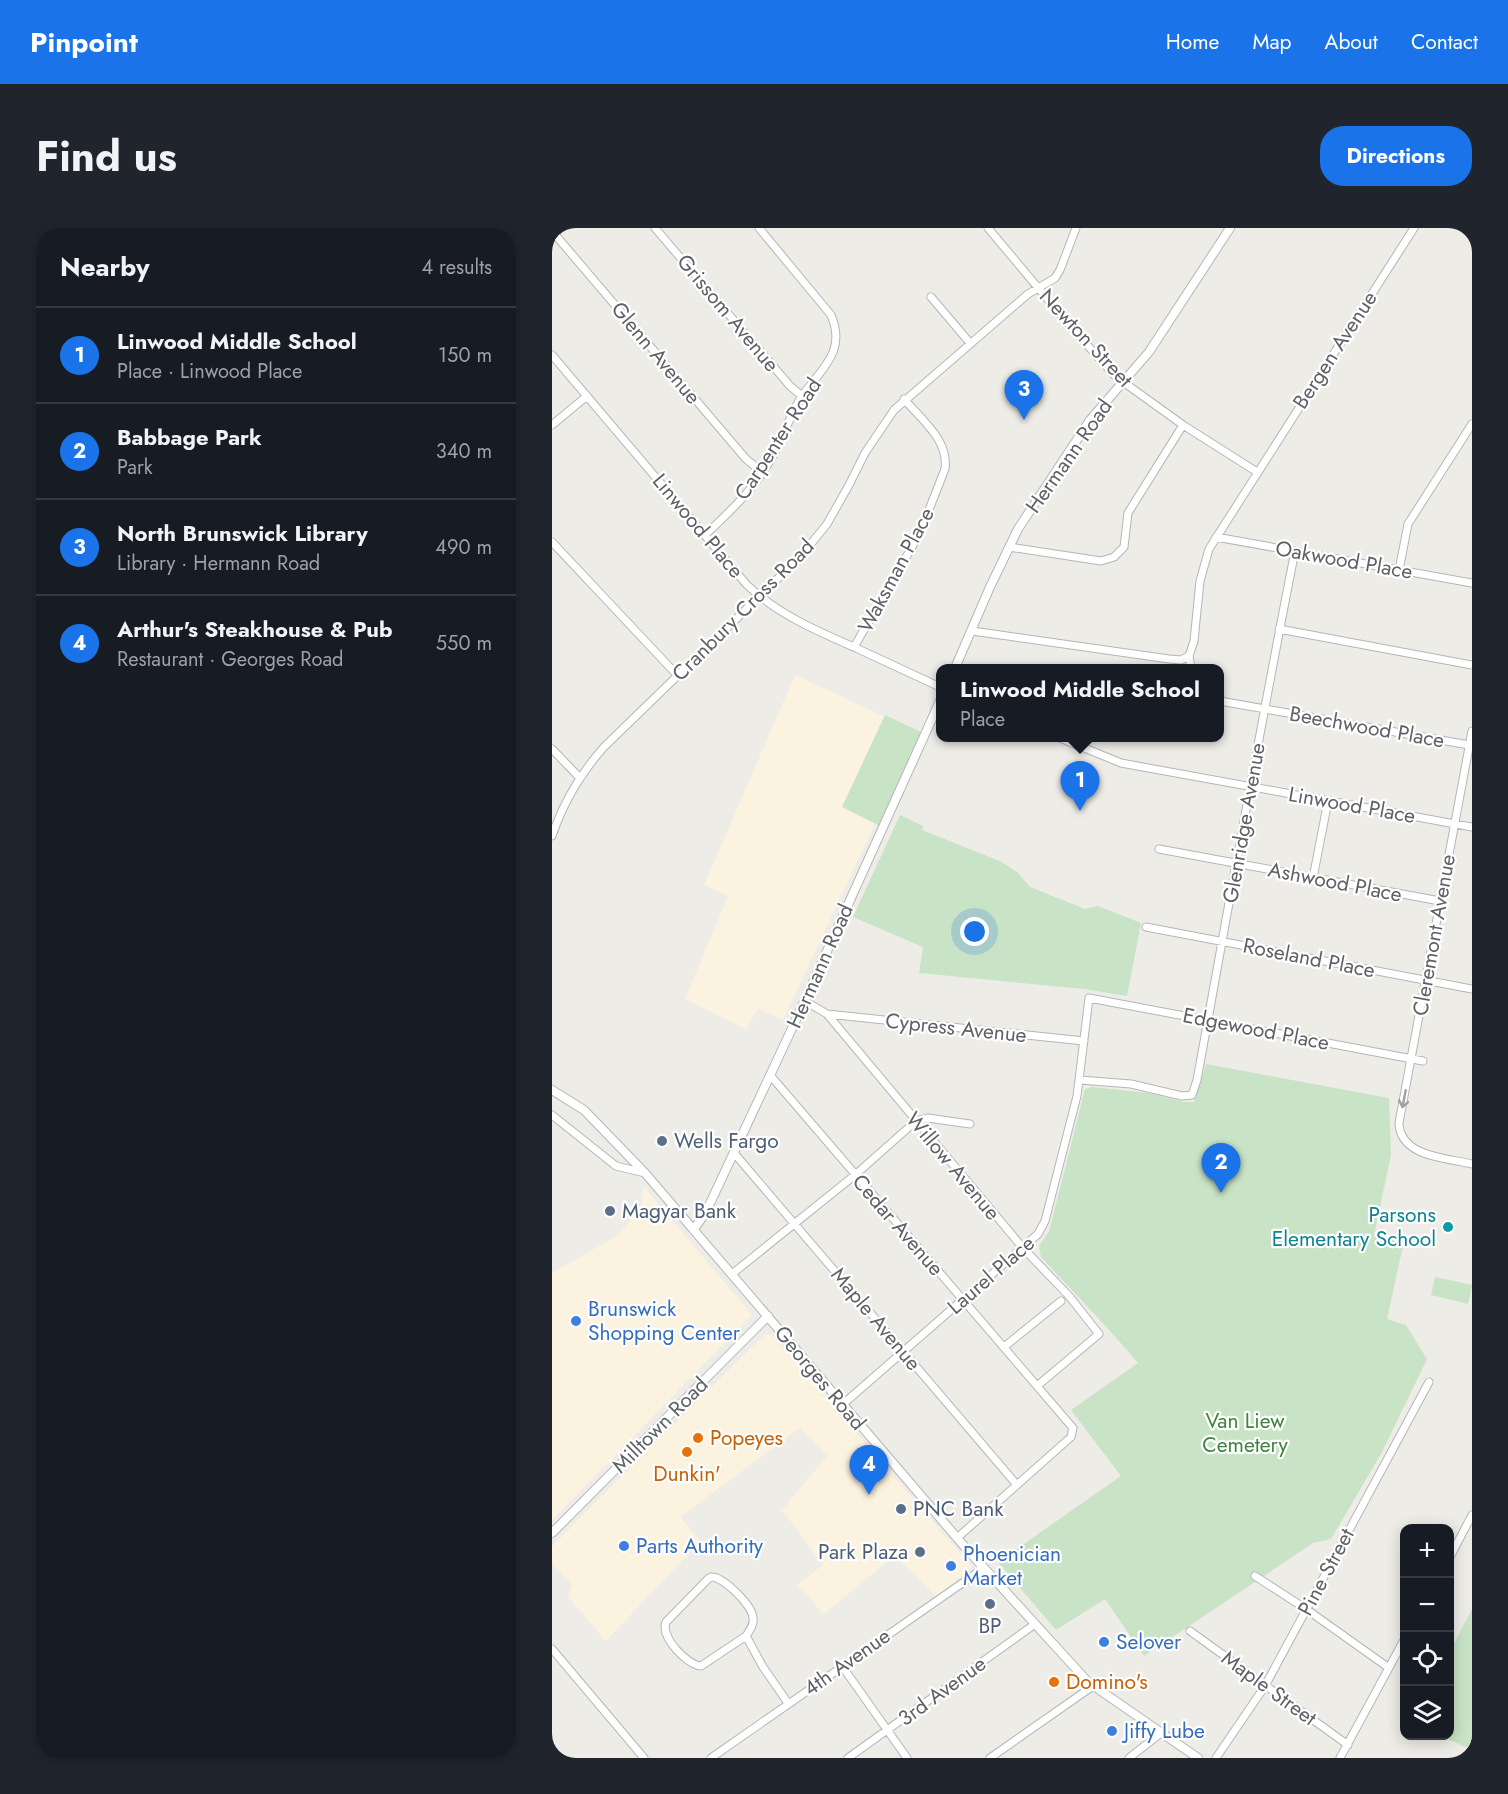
<!DOCTYPE html>
<meta charset="utf-8">
<style>
body{margin:0;font-family:Jost,sans-serif;background:#20242c;color:#f1f3f6}
.controls{position:absolute;right:18px;bottom:18px;display:grid;overflow:hidden;border-radius:12px;box-shadow:0 3px 15px #0003}
.controls button{width:54px;height:54px;display:grid;place-items:center;padding:0;border:0;border-bottom:2px solid #363941;background:#171b24;color:#f1f3f6;font:30px sans-serif}
.you{position:absolute;left:423px;top:704px;width:21px;height:21px;margin:-15px;border:4px solid #fff;border-radius:50%;background:#1a73e8;box-shadow:0 0 0 9px #1a73e833}
.badge{display:grid;place-items:center;width:39px;height:39px;border-radius:50%;background:#1a73e8;color:#fff;font-size:20px;font-weight:700}
.pin{position:absolute;translate:-50% -50px;filter:drop-shadow(0 2px 3px #0008)}
.pin::after{content:'';position:absolute;top:32px;width:21px;height:18px;background:inherit;clip-path:polygon(0 0,100% 0,50% 100%)}
.popup{position:absolute;left:384px;top:436px;width:288px;height:78px;box-sizing:border-box;display:grid;place-content:center;border-radius:12px;background:#171b24;filter:drop-shadow(0 2px 4px #0005);font-size:20px;white-space:nowrap;color:#9ea1a6}
.popup b{font-size:22px;color:#f1f3f6}
.popup::after{content:'';position:absolute;left:50%;top:100%;margin-left:-12px;border:12px solid transparent;border-top-color:#171b24}
.list{margin:0;padding:0;list-style:none}
h2{display:flex;justify-content:space-between;align-items:center;height:78px;margin:0;padding:0 24px;font-size:26px}
h2 small{font-size:20px;font-weight:400;color:#9ea1a6}
.list li{display:grid;grid-template-columns:39px 1fr auto;gap:18px;align-items:center;box-sizing:border-box;height:96px;padding:0 24px;border-top:2px solid #363941}
.list b{display:block;font-size:22px;white-space:nowrap}
.list p{margin:0;font-size:20px;white-space:nowrap;color:#9ea1a6}
.list em{font-size:20px;font-style:normal;color:#9ea1a6}
.icon{flex:none;width:33px;height:33px;fill:none;stroke:currentColor;stroke-width:2;stroke-linecap:round;stroke-linejoin:round}
.map{position:relative;flex:none;width:920px;height:1530px;overflow:hidden;border-radius:24px}
header{display:flex;align-items:center;gap:36px;box-sizing:border-box;height:84px;padding:0 30px;background:#1a73e8;color:#fff}
header strong{font-size:28px}
nav{display:flex;gap:33px;margin-inline-start:auto;font-size:21px}
.intro{display:flex;align-items:center;justify-content:space-between;box-sizing:border-box;height:144px;padding:0 36px}
h1{margin:0;font-size:42px}
.button{padding:15px 27px;border-radius:24px;background:#1a73e8;color:#fff;font-size:21px;font-weight:700}
main{display:flex;gap:36px;padding:0 36px}
aside{flex:1;background:#171b24;border-radius:24px;box-shadow:0 3px 15px #0003}
.map>svg:first-child{display:block}
.commercial{fill:#fbf2df}
.green{fill:#c8e3c5}
.lines{fill:none;stroke-linecap:round;stroke-linejoin:round}
.minor-casing{stroke:#b3b6b9;stroke-width:9}
.tertiary-casing{stroke:#b3b6b9;stroke-width:10}
.minor{stroke:#fff;stroke-width:7}
.tertiary{stroke:#fff;stroke-width:8}
.oneway{stroke:#9ea0a3}
.service-dot{fill:#5c6f8a;stroke:#fff;stroke-width:2}
.culture-dot{fill:#0f9aa8;stroke:#fff;stroke-width:2}
.shop-dot{fill:#3f7fe0;stroke:#fff;stroke-width:2}
.food-dot{fill:#e8710a;stroke:#fff;stroke-width:2}
.labels{text-anchor:middle;stroke-width:4.5;stroke-linejoin:round;paint-order:stroke}
.street-label{font-size:21px;fill:#5e6165;stroke:#fff}
.service-label{font-size:21px;fill:#4e5e75;stroke:#fff;text-anchor:start}
.culture-label{font-size:21px;fill:#0d838f;stroke:#fff;text-anchor:end}
.shop-label{font-size:21px;fill:#366cbe;stroke:#fff;text-anchor:start}
.park-label{font-size:21px;fill:#41823f;stroke:#fff}
.food-label{font-size:21px;fill:#c56008;stroke:#fff;text-anchor:start}
</style>
<header>
<strong>Pinpoint</strong>
<nav><a>Home</a><a>Map</a><a>About</a><a>Contact</a></nav>
</header>
<div class="intro"><h1>Find us</h1><a class="button">Directions</a></div>
<main>
<aside>
<h2>Nearby<small>4 results</small></h2>
<ul class="list">
<li><span class="badge">1</span><div><b>Linwood Middle School</b><p>Place · Linwood Place</p></div><em>150 m</em></li>
<li><span class="badge">2</span><div><b>Babbage Park</b><p>Park</p></div><em>340 m</em></li>
<li><span class="badge">3</span><div><b>North Brunswick Library</b><p>Library · Hermann Road</p></div><em>490 m</em></li>
<li><span class="badge">4</span><div><b>Arthur's Steakhouse &amp; Pub</b><p>Restaurant · Georges Road</p></div><em>550 m</em></li>
</ul>
</aside>
<div class="map">
<svg width="920" height="1530" viewBox="0 0 920 1530">
<rect width="100%" height="100%" fill="#eeece6"/>
<!-- commercial -->
<path class="commercial" d="M243,447L366,504L231,792L206,781L194,801L133,771L176,668L152,657Z
M91,958L200,1087L0,1292V1045L66,1007L90,977Z
M219,1106L420,1339L384,1369L363,1346L342,1328L272,1386L245,1357L271,1337L230,1282L275,1228L248,1200L128,1289L149,1313L54,1413L16,1369L20,1356L0,1336V1318L212,1107Z"/>
<!-- green -->
<path class="green" d="M333,487L373,506L332,600L290,579Z
M348,587L371,598L370,602L450,634L466,645L478,659L533,681L546,678L589,695L575,768L532,761L367,745L371,719L301,689Z
M654,836L837,870L839,927L822,1007L852,1013L835,1091L854,1097L875,1131L830,1224L779,1311L761,1315L592,1428L553,1371L504,1402L446,1334L569,1248L519,1182L586,1135C555,1098 521,1064 489,1029L487,1018L497,1004L533,861L540,859L596,865L632,874H642Z
M883,1049L920,1057L916,1076L879,1067Z
M920,1381V1522L889,1508H898V1423Z"/>
<g class="lines">
<defs>
<path id="minor" d="M103,0L238,158L250,168
M436,0L519,99L563,148L631,197L705,244
M0,3L194,231L210,244
M379,69L418,115
M0,127L195,357C227,387 265,403 304,420C332,433 360,446 388,459
M0,197L35,168
M153,307C181,281 207,256 224,222C233,204 239,185 250,168C269,141 295,124 279,87L207,0
M664,309L920,355
M0,314L126,448
M457,319L549,333L562,329L572,319L576,285L631,197
M847,342L856,296L920,196
M727,401L920,437
M420,403L617,431L629,432L637,428L642,413L648,353L657,321L862,0
M302,419L360,319L371,297L393,241C397,212 369,191 352,171
M637,428L639,440
M668,473L917,517
M920,503L847,895C848,929 895,930 920,936
M508,510L569,535L920,599
M0,521L28,550
M0,608C11,575 29,545 52,519L249,328L275,296L297,257L313,225L342,182L476,66L503,50L508,42L524,0
M607,621L888,673
M761,650L776,573
M594,699L920,761
M253,773L275,786L471,1020L517,1068L547,1106L485,1158
M275,786L532,813
M218,847L521,1200L519,1209L405,1310
M528,852L579,856L630,868L640,867L645,852C677,676 708,499 743,323
M0,887L64,938L93,945
M182,925L465,1257
M180,1046L303,947L364,893L376,890L418,896
M452,1119L509,1073
M290,1177L486,1006L493,993L525,868L537,770L871,833
M898,1329L920,1287
M703,1348L754,1381L837,1440
M638,1403L796,1517
M194,1408L149,1438C135,1437 108,1409 114,1394L156,1351L159,1349C171,1348 201,1378 201,1390C202,1397 198,1402 194,1408L211,1439L236,1475
M0,1421L92,1530
M290,1438L355,1530
M159,1530L432,1340
M296,1530L483,1396
M438,1530L541,1458
M577,1530L609,1505
M664,1530L713,1458L877,1154
M788,1530L852,1412"/>
<path id="tertiary" d="M403,440L438,359L466,301L538,192L597,124L678,0
M0,862L32,882L93,945L412,1318L536,1454L646,1530
M142,1001L154,984L243,794L388,473
M0,1305L216,1088"/>
</defs>
<!-- minor casing -->
<use href="#minor" class="minor-casing"/>
<!-- tertiary casing -->
<use href="#tertiary" class="tertiary-casing"/>
<!-- minor -->
<use href="#minor" class="minor"/>
<!-- tertiary -->
<use href="#tertiary" class="tertiary"/>
</g>
<!-- one-way arrows -->
<defs><path id="oneway-shaft" d="M-6 0H5M1.5-3L5.5 0L1.5 3" fill="none" stroke-width="1.6" stroke-linecap="round" stroke-linejoin="round" transform="scale(1.5)"/></defs>
<use class="oneway" href="#oneway-shaft" transform="translate(852 871) rotate(101)"/>
<!-- markers -->
<g class="service-dot">
<circle cx="110" cy="913" r="6"/>
<circle cx="58" cy="983" r="6"/>
<circle cx="349" cy="1281" r="6"/>
<circle cx="368" cy="1324" r="6"/>
<circle cx="438" cy="1376" r="6"/>
</g>
<circle class="culture-dot" cx="896" cy="999" r="6"/>
<g class="shop-dot">
<circle cx="24" cy="1093" r="6"/>
<circle cx="72" cy="1318" r="6"/>
<circle cx="399" cy="1338" r="6"/>
<circle cx="552" cy="1414" r="6"/>
<circle cx="560" cy="1503" r="6"/>
</g>
<g class="food-dot">
<circle cx="146" cy="1210" r="6"/>
<circle cx="135" cy="1224" r="6"/>
<circle cx="502" cy="1454" r="6"/>
</g>
<g class="labels">
<!-- street labels -->
<g class="street-label">
<text transform="translate(176 85) rotate(50)" y="7">Grissom Avenue</text>
<text transform="translate(534 110) rotate(47)" y="7">Newton Street</text>
<text transform="translate(783 122) rotate(-57)" y="7">Bergen Avenue</text>
<text transform="translate(104 125) rotate(50)" y="7">Glenn Avenue</text>
<text transform="translate(226 211) rotate(-57)" y="7">Carpenter Road</text>
<text transform="translate(517 228) rotate(-55)" y="7">Hermann Road</text>
<text transform="translate(146 298) rotate(50)" y="7">Linwood Place</text>
<text transform="translate(792 332) rotate(10)" y="7">Oakwood Place</text>
<text transform="translate(344 342) rotate(-62)" y="7">Waksman Place</text>
<text transform="translate(191 382) rotate(-45)" y="7">Cranbury Cross Road</text>
<text transform="translate(815 499) rotate(10)" y="7">Beechwood Place</text>
<text transform="translate(800 577) rotate(10)" y="7">Linwood Place</text>
<text transform="translate(692 595) rotate(-80)" y="7">Glenridge Avenue</text>
<text transform="translate(783 654) rotate(11)" y="7">Ashwood Place</text>
<text transform="translate(882 707) rotate(-80)" y="7">Cleremont Avenue</text>
<text transform="translate(757 730) rotate(11)" y="7">Roseland Place</text>
<text transform="translate(268 738) rotate(-66)" y="7">Hermann Road</text>
<text transform="translate(404 800) rotate(6)" y="7">Cypress Avenue</text>
<text transform="translate(704 801) rotate(11)" y="7">Edgewood Place</text>
<text transform="translate(401 938) rotate(50)" y="7">Willow Avenue</text>
<text transform="translate(346 997) rotate(49)" y="7">Cedar Avenue</text>
<text transform="translate(439 1047) rotate(-41)" y="7">Laurel Place</text>
<text transform="translate(324 1091) rotate(50)" y="7">Maple Avenue</text>
<text transform="translate(268 1150) rotate(50)" y="7">Georges Road</text>
<text transform="translate(108 1197) rotate(-45)" y="7">Milltown Road</text>
<text transform="translate(774 1344) rotate(-62)" y="7">Pine Street</text>
<text transform="translate(295 1434) rotate(-35)" y="7">4th Avenue</text>
<text transform="translate(717 1460) rotate(36)" y="7">Maple Street</text>
<text transform="translate(390 1463) rotate(-36)" y="7">3rd Avenue</text>
</g>
<!-- service labels -->
<g class="service-label">
<text x="122" y="920">Wells Fargo</text>
<text x="70" y="990">Magyar Bank</text>
<text x="361" y="1288">PNC Bank</text>
<text x="356" y="1331" text-anchor="end">Park Plaza</text>
<text x="438" y="1405" text-anchor="middle">BP</text>
</g>
<!-- culture labels -->
<g class="culture-label">
<text x="884" y="994">Parsons<tspan x="884" dy="24">Elementary School</tspan></text>
</g>
<!-- shop labels -->
<g class="shop-label">
<text x="36" y="1088">Brunswick<tspan x="36" dy="24">Shopping Center</tspan></text>
<text x="84" y="1325">Parts Authority</text>
<text x="411" y="1333">Phoenician<tspan x="411" dy="24">Market</tspan></text>
<text x="564" y="1421">Selover</text>
<text x="572" y="1510">Jiffy Lube</text>
</g>
<!-- park labels -->
<g class="park-label">
<text x="693" y="1200">Van Liew<tspan x="693" dy="24">Cemetery</tspan></text>
</g>
<!-- food labels -->
<g class="food-label">
<text x="158" y="1217">Popeyes</text>
<text x="135" y="1253" text-anchor="middle">Dunkin'</text>
<text x="514" y="1461">Domino's</text>
</g>
</g>
</svg>
<div class="controls">
<button>+</button>
<button>−</button>
<button><svg class="icon" aria-label="locate" viewBox="0 0 24 24"><circle cx="12" cy="12" r="6"/><path d="M12 2v4M12 18v4M2 12h4M18 12h4"/></svg></button>
<button><svg class="icon" aria-label="layers" viewBox="0 0 24 24"><path d="M12 4l9 5-9 5-9-5zM3 14l9 5 9-5"/></svg></button>
</div>
<div class="you"></div>
<div class="pin badge" style="left:528px;top:583px">1</div>
<div class="popup"><b>Linwood Middle School</b>Place</div>
<div class="pin badge" style="left:669px;top:965px">2</div>
<div class="pin badge" style="left:472px;top:192px">3</div>
<div class="pin badge" style="left:317px;top:1267px">4</div>
</div>
</main>
